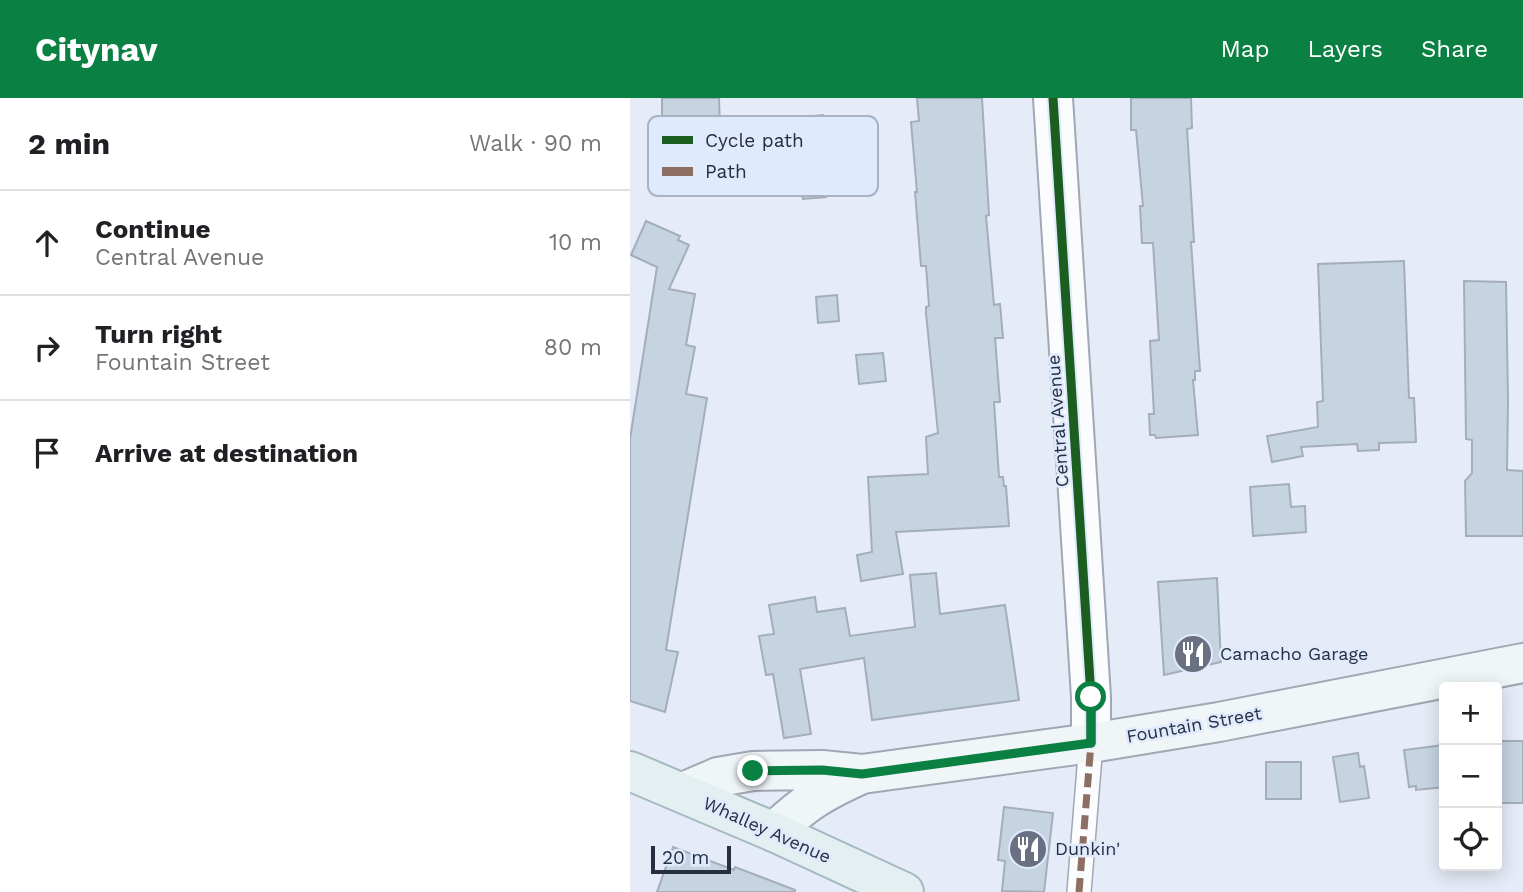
<!DOCTYPE html>
<meta charset="utf-8">
<style>
body{margin:0;font-family:"Work Sans",sans-serif;background:#f6f6f6;color:#202124}
.controls{position:absolute;right:21px;bottom:21px;display:grid;overflow:hidden;border-radius:7px;box-shadow:0 4px 18px #0003}
.controls button{width:63px;height:63px;display:grid;place-items:center;padding:0;border:0;border-bottom:2px solid #e0e0e0;background:#fff;color:#202124;font:35px sans-serif}
.scale{position:absolute;left:21px;bottom:18px;width:80px;box-sizing:border-box;padding-left:7px;border:4px solid #262e41;border-top:0;font-size:19px;line-height:24px;white-space:nowrap;color:#262e41;-webkit-text-stroke:5px #e0eafd;paint-order:stroke}
.stop{position:absolute;width:21px;height:21px;margin:-16px;border:5px solid #0b8043;border-radius:50%;background:#fff}
.stop.end{background:#0b8043;border-color:#fff;box-shadow:0 2px 7px #0008}
.list{margin:0;padding:0;list-style:none}
h2{display:flex;justify-content:space-between;align-items:center;height:91px;margin:0;padding:0 28px;font-size:30px}
h2 small{font-size:23px;font-weight:400;color:#757577}
.list li{display:grid;grid-template-columns:46px 1fr auto;gap:21px;align-items:center;box-sizing:border-box;height:105px;padding:0 28px;border-top:2px solid #e0e0e0}
.list b{display:block;font-size:26px;white-space:nowrap}
.list p{margin:0;font-size:23px;white-space:nowrap;color:#757577}
.list em{font-size:23px;font-style:normal;color:#757577}
.icon{flex:none;width:38px;height:38px;fill:none;stroke:currentColor;stroke-width:2;stroke-linecap:round;stroke-linejoin:round}
.map{position:relative;flex:none;width:893px;height:794px;overflow:hidden}
header{display:flex;align-items:center;gap:42px;box-sizing:border-box;height:98px;padding:0 35px;background:#0b8043;color:#fff}
header strong{font-size:33px}
nav{display:flex;gap:38px;margin-inline-start:auto;font-size:24px}
main{display:flex}
aside{flex:1;background:#fff}
.map>svg:first-child{display:block}
.building{fill:#c6d4e2;stroke:#a3aeba;stroke-width:2}
.lines{fill:none;stroke-linecap:round;stroke-linejoin:round}
.pedestrian-casing{stroke:#a1a7b4;stroke-width:26}
.tertiary-casing{stroke:#a1a7b4;stroke-width:42}
.secondary-casing{stroke:#a1a7b4;stroke-width:42}
.primary-casing{stroke:#a3b8c0;stroke-width:42}
.pedestrian{stroke:#fbfcfe;stroke-width:23}
.tertiary{stroke:#fbfcfe;stroke-width:38}
.secondary{stroke:#f0f5f7;stroke-width:38}
.primary{stroke:#e4eff2;stroke-width:38}
.quiet{stroke:#8d6e63;stroke-width:7;stroke-dasharray:14 7;stroke-linecap:butt}
.cycleway-casing{stroke:#e0eafd;stroke-width:13}
.cycleway{stroke:#1b5e20;stroke-width:9}
.route{stroke:#0b8043;stroke-width:9}
.labels{text-anchor:middle;stroke-width:5;stroke-linejoin:round;paint-order:stroke}
.street-label{font-size:18px;fill:#262e41;stroke:#e0eafd}
.poi-label{font-size:18px;fill:#262e41;stroke:#e0eafd;text-anchor:start}
.key{fill:#e0eafd;stroke:#a8b2c5;stroke-width:2}
.key-label{font-size:19px;fill:#262e41}
</style>
<header>
<strong>Citynav</strong>
<nav><a>Map</a><a>Layers</a><a>Share</a></nav>
</header>
<main>
<aside>
<h2>2 min<small>Walk · 90 m</small></h2>
<ul class="list">
<li><svg class="icon" aria-label="ahead" viewBox="0 0 24 24"><path d="M12 20V5M6 11l6-6 6 6"/></svg><div><b>Continue</b><p>Central Avenue</p></div><em>10 m</em></li>
<li><svg class="icon" aria-label="right" viewBox="0 0 24 24"><path d="M7 20v-9h11M14 6l5 5-5 5"/></svg><div><b>Turn right</b><p>Fountain Street</p></div><em>80 m</em></li>
<li><svg class="icon" aria-label="arrive" viewBox="0 0 24 24"><path d="M6 21V4h12l-3 4 3 4H6"/></svg><div><b>Arrive at destination</b></div></li>
</ul>
</aside>
<div class="map">
<svg width="893" height="794" viewBox="0 0 893 794">
<rect width="100%" height="100%" fill="#e6ecf7"/>
<!-- building -->
<path class="building" d="M32,0H89L90,31H62L66,92L25,94L24,54L32,53Z
M287,0H352L359,117L356,118L364,207L370,206L373,240H365L370,304H364L369,379H373L374,388H376L379,428L266,434L273,476L231,483L227,457L242,454L238,379L298,376L296,339L308,335L296,215V209L299,208L296,168H291L285,94H287L281,24L289,23Z
M501,0H561L562,30L557,31L564,144H561L570,273H565V282H563L568,337L526,340L525,337H520L519,316H524L520,243L529,242L523,145H512L510,108H513L506,32H501Z
M193,17L195,38L189,39L196,99L173,101L162,20Z
M16,123L50,138L48,142L59,147L39,191L65,196L56,247L65,249L56,296L77,300L36,552L48,554L35,614L0,603V341L27,169L1,157Z
M774,163L779,300H784L786,344L749,345V352L728,353L727,346L671,349L673,358L642,364L637,338L688,329L687,304L693,303L688,166Z
M834,183L876,184L878,303L877,372L893,373V438H836L835,383L842,375V342L836,341Z
M207,197L209,223L188,225L186,199Z
M253,255L256,283L229,286L226,257Z
M659,386L661,409L675,408L676,434L623,438L620,389Z
M306,475L310,516L375,507L389,602L242,622L234,560L170,571L181,636L154,640L143,576L136,577L129,538L144,536L139,507L185,499L187,514L215,510L220,538L285,529L280,477Z
M587,480L591,564L534,577L528,484Z
M867,643H893V705H867Z
M814,647V689L786,692V688L779,689L774,652Z
M728,655L730,669L734,668L739,700L710,704L703,659Z
M636,664H671V701H636Z
M374,709L423,715L414,794L372,793L375,763L368,762Z
M43,749L104,772L105,769L165,792V794H27Z"/>
<g class="lines">
<defs>
<path id="pedestrian" d="M449,794L461,645"/>
<path id="tertiary" d="M423,0L461,599V645"/>
<path id="secondary" d="M53,694L88,679L123,673L192,672L232,676L461,645L589,624L893,565
M144,734C175,704 194,693 232,676"/>
<path id="primary" d="M0,673L144,734L274,794"/>
</defs>
<!-- pedestrian casing -->
<use href="#pedestrian" class="pedestrian-casing"/>
<!-- tertiary casing -->
<use href="#tertiary" class="tertiary-casing"/>
<!-- secondary casing -->
<use href="#secondary" class="secondary-casing"/>
<!-- primary casing -->
<use href="#primary" class="primary-casing"/>
<!-- pedestrian -->
<use href="#pedestrian" class="pedestrian"/>
<!-- tertiary -->
<use href="#tertiary" class="tertiary"/>
<!-- secondary -->
<use href="#secondary" class="secondary"/>
<!-- primary -->
<use href="#primary" class="primary"/>
<!-- quiet -->
<path class="quiet" d="M449,794L461,645"/>
<defs>
<path id="cycleway" d="M423,0L461,599V645"/>
</defs>
<!-- cycleway casing -->
<use href="#cycleway" class="cycleway-casing"/>
<!-- cycleway -->
<use href="#cycleway" class="cycleway"/>
</g>
<g class="lines">
<!-- route -->
<path class="route" d="M123,673L192,672L232,676L461,645V599"/>
</g>
<!-- icons -->
<defs>
<symbol id="restaurant-disc" viewBox="-11 -11 22 22"><circle r="9.5" fill="#697081" stroke="#e0eafd"/><path d="M-5-6h1v4h1v-4h1v4h1v-4h1v5L-1.5 .5V6h-2V.5L-5-1ZM5-6V6H3V1.5H1.5Q1.5-4 5-6Z" fill="#fff"/></symbol>
</defs>
<g fill-rule="evenodd">
<use href="#restaurant-disc" x="541" y="534" width="44" height="44"/>
<use href="#restaurant-disc" x="376" y="729" width="44" height="44"/>
</g>
<g class="labels">
<!-- street labels -->
<g class="street-label">
<text transform="translate(428 323) rotate(-94)" y="6">Central Avenue</text>
<text transform="translate(564 627) rotate(-10)" y="6">Fountain Street</text>
<text transform="translate(137 732) rotate(24)" y="6">Whalley Avenue</text>
</g>
<!-- poi labels -->
<g class="poi-label">
<text x="590" y="562">Camacho Garage</text>
<text x="425" y="757">Dunkin'</text>
</g>
</g>
<!-- legend -->
<rect x="18" y="18" width="230" height="80" rx="10" class="key"/>
<rect x="32" y="38" width="31" height="8" fill="#1b5e20"/>
<rect x="32" y="69" width="31" height="9" fill="#8d6e63"/>
<g class="key-label">
<text x="75" y="49">Cycle path</text>
<text x="75" y="80">Path</text>
</g>
</svg>
<div class="controls">
<button>+</button>
<button>−</button>
<button><svg class="icon" aria-label="locate" viewBox="0 0 24 24"><circle cx="12" cy="12" r="6"/><path d="M12 2v4M12 18v4M2 12h4M18 12h4"/></svg></button>
</div>
<div class="scale">20 m</div>
<div class="stop" style="left:461px;top:599px"></div>
<div class="stop end" style="left:123px;top:673px"></div>
</div>
</main>
